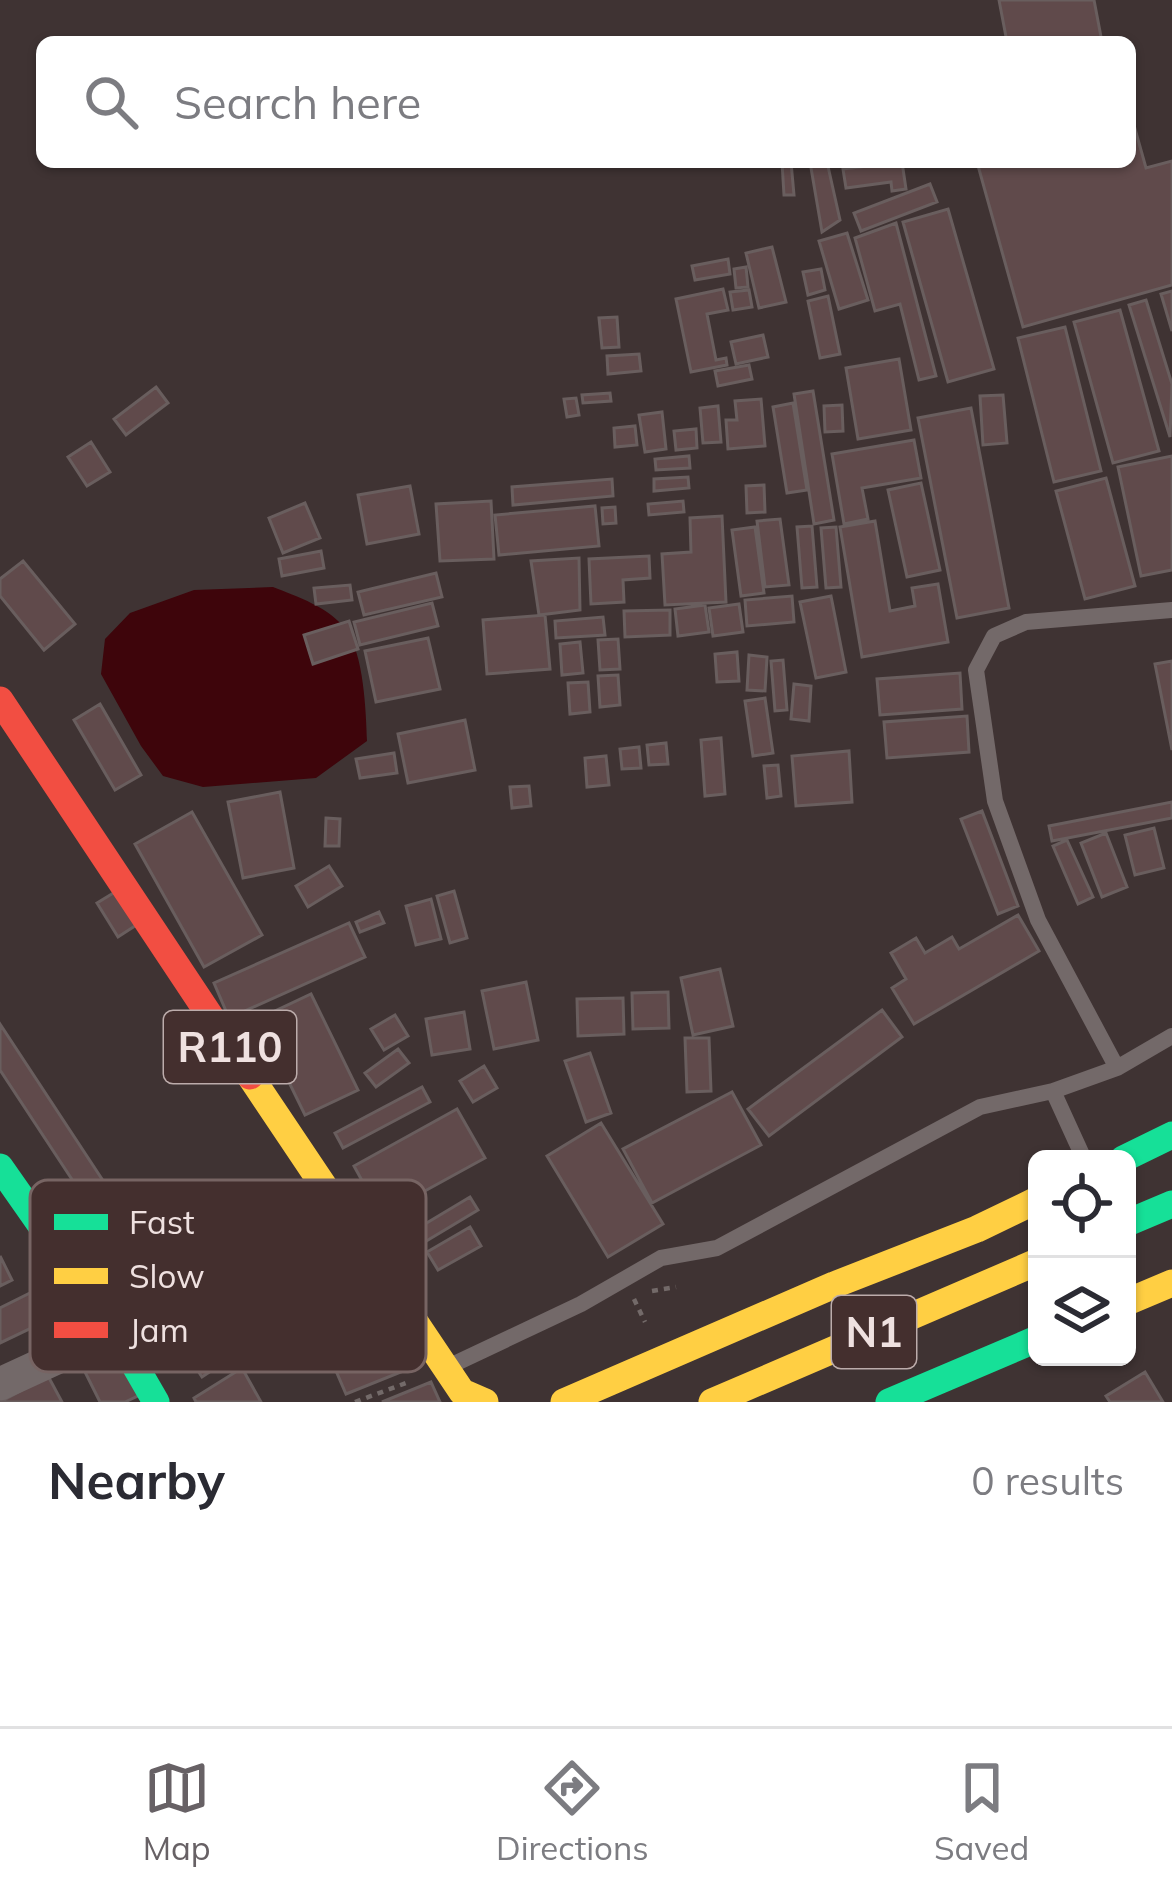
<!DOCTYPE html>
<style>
body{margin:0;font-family:Mulish,sans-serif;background:#f7f7f7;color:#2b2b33}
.controls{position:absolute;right:36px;bottom:36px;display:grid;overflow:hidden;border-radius:18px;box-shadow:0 3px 9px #0004}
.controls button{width:108px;height:108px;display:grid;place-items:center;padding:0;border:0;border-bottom:3px solid #e1e1e2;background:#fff;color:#2b2b33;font:60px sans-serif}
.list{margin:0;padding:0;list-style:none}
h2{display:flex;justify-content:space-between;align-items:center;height:156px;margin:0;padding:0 48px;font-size:51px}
h2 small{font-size:39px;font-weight:400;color:#7c7c81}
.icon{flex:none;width:66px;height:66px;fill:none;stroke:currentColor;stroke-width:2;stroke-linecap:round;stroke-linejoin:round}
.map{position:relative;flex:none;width:1172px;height:1402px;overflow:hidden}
.search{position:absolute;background:#fff;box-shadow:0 3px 9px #0004;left:36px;right:36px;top:36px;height:132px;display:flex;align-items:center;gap:30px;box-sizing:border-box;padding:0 42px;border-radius:18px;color:#7c7c81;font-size:45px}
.sheet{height:324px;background:#fff}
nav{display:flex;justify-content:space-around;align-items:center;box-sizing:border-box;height:168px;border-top:3px solid #e1e1e2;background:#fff;font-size:33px;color:#7c7c81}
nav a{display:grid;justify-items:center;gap:6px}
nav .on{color:#676165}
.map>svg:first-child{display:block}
.water{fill:#3e050b}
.building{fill:#604a4b;stroke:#695e5e;stroke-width:3}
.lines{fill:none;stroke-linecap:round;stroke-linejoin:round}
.path{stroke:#736a69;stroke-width:4.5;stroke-dasharray:6 6;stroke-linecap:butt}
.lane{stroke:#736969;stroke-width:16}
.street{stroke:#736969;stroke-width:33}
.fast{stroke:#16e098;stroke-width:27}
.slow{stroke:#ffcf43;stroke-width:27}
.jam{stroke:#f24e42;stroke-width:27}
.labels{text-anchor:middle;stroke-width:10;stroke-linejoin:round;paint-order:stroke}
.shield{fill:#442f2e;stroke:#bcacab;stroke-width:3}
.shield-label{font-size:42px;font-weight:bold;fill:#efe1e0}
.key{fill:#442f2e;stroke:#776463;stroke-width:3}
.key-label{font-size:33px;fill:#efe1e0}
</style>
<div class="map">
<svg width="1172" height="1402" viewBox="0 0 1172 1402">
<rect width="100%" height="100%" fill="#3f3333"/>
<!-- water -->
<path class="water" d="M273,587C296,596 331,608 346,630C364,654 366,712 367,741L316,778L203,787L163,776L141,746L101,674L105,639L130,613L194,590Z"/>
<!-- building -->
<path class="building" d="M999,0H1094L1102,42H1007Z
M1130,111L1146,168L1172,161V285L1023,327L977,162H1130Z
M782,162H791L794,195H784Z
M810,162H827L840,220L822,232Z
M902,162L906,189L892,191L891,182L846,188L843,169Z
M930,184L937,202L861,231L854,213Z
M948,209L994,369L948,382L903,222Z
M896,223L936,376L919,380L900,304L875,311L855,238Z
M847,233L868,300L839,309L819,241Z
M772,247L786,302L759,308L746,253Z
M728,259L730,274L695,280L692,266Z
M746,267L748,287L736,288L734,269Z
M821,269L825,290L808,295L803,272Z
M723,289L728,310L707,314L716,360L726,358L727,365L691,372L676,299Z
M749,290L752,307L733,310L730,292Z
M1172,291V331L1161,294Z
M828,296L840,354L820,358L808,301Z
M1146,300L1172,384L1170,437L1129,305Z
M1120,310L1159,451L1113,463L1074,322Z
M617,317L619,347L602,348L599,318Z
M1065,327L1101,471L1054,482L1018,338Z
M763,335L768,357L736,364L731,342Z
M639,354L641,371L608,374L607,356Z
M899,359L911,430L858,439L846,368Z
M749,365L752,379L718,386L715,371Z
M156,387L168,403L126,435L114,419Z
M813,391L834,520L814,524L794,394Z
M610,393L611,401L583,403L582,395Z
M1003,395L1007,443L983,445L980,396Z
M576,398L579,415L567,417L564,399Z
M761,399L765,446L728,449L726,420H737L735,401Z
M793,403L807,490L787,493L773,407Z
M842,405L843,431L825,432L824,406Z
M718,406L721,442L703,443L700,408Z
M971,408L1009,608L957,618L918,418Z
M662,412L666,449L645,452L639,415Z
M635,426L637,445L615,447L614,428Z
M696,429L697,448L676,450L674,431Z
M914,440L921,478L862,488L868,519L844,524L832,454Z
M91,442L110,472L87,486L68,457Z
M689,456L690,468L656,470L655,459Z
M1172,456V570L1141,576L1118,467Z
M688,477L689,488L654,491V479Z
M1106,478L1135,586L1085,599L1056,491Z
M612,479L613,496L513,505L512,487Z
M921,483L940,570L907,577L888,490Z
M764,485L765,512L747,513L746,486Z
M410,486L419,534L367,544L358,495Z
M491,501L494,559L440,561L436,504Z
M683,501L684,512L649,515L648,504Z
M305,503L320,538L283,553L269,518Z
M595,506L599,546L499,555L495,515Z
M615,507L616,523L603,524L602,508Z
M722,516L726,602L665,605L662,554L691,552L690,518Z
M780,519L789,585L765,587L757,521Z
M875,521L890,611L915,606L912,588L938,584L948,642L862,657L840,527Z
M812,526L817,587L802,588L797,527Z
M755,527L764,593L741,596L732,530Z
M836,527L841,587L826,588L821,528Z
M321,551L324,568L282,576L279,559Z
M649,556L650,578L623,580L624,602L591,604L589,559Z
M579,558L580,610L539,615L531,561Z
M23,561L75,624L44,650L0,596V579Z
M436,573L442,597L364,615L358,592Z
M350,585L352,600L316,604L314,588Z
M792,596L794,622L747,626L745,600Z
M831,596L846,672L816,678L800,602Z
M432,603L438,626L360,645L354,622Z
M739,604L743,632L713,636L709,608Z
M705,605L709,632L678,636L675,609Z
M670,610V635L625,637L624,611Z
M545,615L550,669L487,674L483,620Z
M603,617L605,635L556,638L555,621Z
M349,621L358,649L313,664L304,635Z
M428,638L440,689L376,702L365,651Z
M618,639L620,669L600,670L598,640Z
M580,642L583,673L562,675L560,644Z
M737,652L739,681L717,682L715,654Z
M749,655L767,657L765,691L747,690Z
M783,660L787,710L775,711L771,661Z
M1172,661V750L1155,664Z
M960,673L962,709L880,715L877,679Z
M618,675L620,705L600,707L598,676Z
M588,682L590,712L570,714L568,683Z
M794,684L811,686L809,721L791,719Z
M765,698L773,753L753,756L745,701Z
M100,704L141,775L115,790L74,720Z
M967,716L969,752L887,758L884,722Z
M465,720L475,770L408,783L398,734Z
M721,738L725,794L705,796L701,740Z
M666,743L668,764L649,765L647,745Z
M639,747L641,768L622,769L620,749Z
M849,751L852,802L796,806L792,756Z
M394,753L397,773L360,778L356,759Z
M606,756L609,785L587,787L585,758Z
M778,765L781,796L767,798L764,766Z
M529,786L531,806L512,808L510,787Z
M280,792L294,868L243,878L228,802Z
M1172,802V818L1052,841L1049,826Z
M982,811L1018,906L998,914L961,819Z
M192,812L262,935L204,967L135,844Z
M326,818L340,819L339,846H325Z
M1154,828L1164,868L1135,875L1125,835Z
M1106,833L1127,887L1102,897L1081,843Z
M1067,840L1093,897L1078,904L1053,846Z
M329,866L342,886L308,907L296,886Z
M120,889L141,922L118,937L97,903Z
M454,891L467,938L450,943L437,896Z
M431,899L441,939L416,945L406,906Z
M379,912L384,923L360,932L356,922Z
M1018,915L1039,951L914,1024L892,988L906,979L891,953L916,938L925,953L952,937L959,949Z
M349,923L365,957L229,1018L214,983Z
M720,969L733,1026L693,1035L681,978Z
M526,982L538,1040L494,1049L482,991Z
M668,992L669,1028L633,1029L632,993Z
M311,994L358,1090L305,1115L258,1019Z
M623,998L624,1034L578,1036L577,999Z
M882,1010L902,1037L769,1136L748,1109Z
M464,1012L470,1049L432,1055L426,1019Z
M395,1015L408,1036L384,1050L371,1029Z
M0,1024L223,1363L202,1377L0,1070Z
M685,1038H709L711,1091L687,1092Z
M398,1049L409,1063L376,1087L365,1073Z
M590,1053L611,1113L586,1122L565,1061Z
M484,1066L497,1088L473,1102L460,1081Z
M422,1087L430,1102L343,1148L335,1133Z
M732,1092L761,1145L652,1203L623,1149Z
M457,1109L485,1158L381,1215L354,1166Z
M601,1123L663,1224L608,1257L547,1156Z
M470,1197L478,1210L403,1255L395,1242Z
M470,1227L481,1246L438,1270L427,1252Z
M0,1256L12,1280L0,1286Z
M36,1290L50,1319L0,1343V1308Z
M389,1316L411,1368L346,1394L324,1343Z
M113,1338L142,1394L125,1402H100L77,1356Z
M242,1368L261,1402H196L194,1398Z
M1145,1372L1163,1402H1110L1106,1396Z
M48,1376L62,1402H0Z
M431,1382L440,1402H382Z"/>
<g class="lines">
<!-- path -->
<path class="path" d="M652,1291L676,1287
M634,1299L645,1322
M355,1402L406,1383"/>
<!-- lane -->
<path class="lane" d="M1117,1068L1038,920L995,801L976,670L994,636L1026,622L1172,610
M1053,1091L1084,1159
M452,1365L581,1304L661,1258L717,1248L980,1107L1053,1091L1117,1068L1172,1036"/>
<!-- street -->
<path class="street" d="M0,1384L115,1331"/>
<!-- fast -->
<path class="fast" d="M1123,1159L1172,1135
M0,1167L115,1331L156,1402
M1127,1223L1172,1204
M889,1402L1037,1339"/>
<!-- slow -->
<path class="slow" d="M250,1076L462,1392L485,1402
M1127,1302L1172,1283
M564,1402L834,1285L977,1229L1037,1200
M712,1402L1037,1262"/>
<!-- jam -->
<path class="jam" d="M0,700L250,1076"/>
</g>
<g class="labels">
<!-- shield labels -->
<g class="shield">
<rect x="164" y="1011" width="132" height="72" rx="9"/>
<rect x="832" y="1296" width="84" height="72" rx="9"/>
</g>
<g class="shield-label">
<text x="230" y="1062">R110</text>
<text x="874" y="1347">N1</text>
</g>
</g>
<!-- legend -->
<rect x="30" y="1180" width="396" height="192" rx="18" class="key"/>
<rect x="54" y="1214" width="54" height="16" fill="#16e098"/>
<rect x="54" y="1268" width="54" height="16" fill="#ffcf43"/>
<rect x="54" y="1322" width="54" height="16" fill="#f24e42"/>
<g class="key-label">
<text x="129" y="1234">Fast</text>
<text x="129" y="1288">Slow</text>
<text x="129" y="1342">Jam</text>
</g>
</svg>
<div class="controls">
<button><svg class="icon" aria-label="locate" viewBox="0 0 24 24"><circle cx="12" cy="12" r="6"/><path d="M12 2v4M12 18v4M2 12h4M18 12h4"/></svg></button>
<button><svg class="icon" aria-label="layers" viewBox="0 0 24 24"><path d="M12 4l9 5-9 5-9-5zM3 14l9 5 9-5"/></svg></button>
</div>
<div class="search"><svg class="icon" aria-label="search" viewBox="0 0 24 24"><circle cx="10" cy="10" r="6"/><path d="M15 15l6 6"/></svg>Search here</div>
</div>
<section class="sheet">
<h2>Nearby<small>0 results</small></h2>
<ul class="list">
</ul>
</section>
<nav>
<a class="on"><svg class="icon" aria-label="map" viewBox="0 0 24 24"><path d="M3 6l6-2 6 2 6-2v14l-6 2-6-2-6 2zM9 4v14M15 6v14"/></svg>Map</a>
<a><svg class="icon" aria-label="directions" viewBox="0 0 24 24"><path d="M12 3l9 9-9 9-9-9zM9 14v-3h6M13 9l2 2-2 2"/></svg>Directions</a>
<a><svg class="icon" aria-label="saved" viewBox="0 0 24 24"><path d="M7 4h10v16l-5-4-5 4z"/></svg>Saved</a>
</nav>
